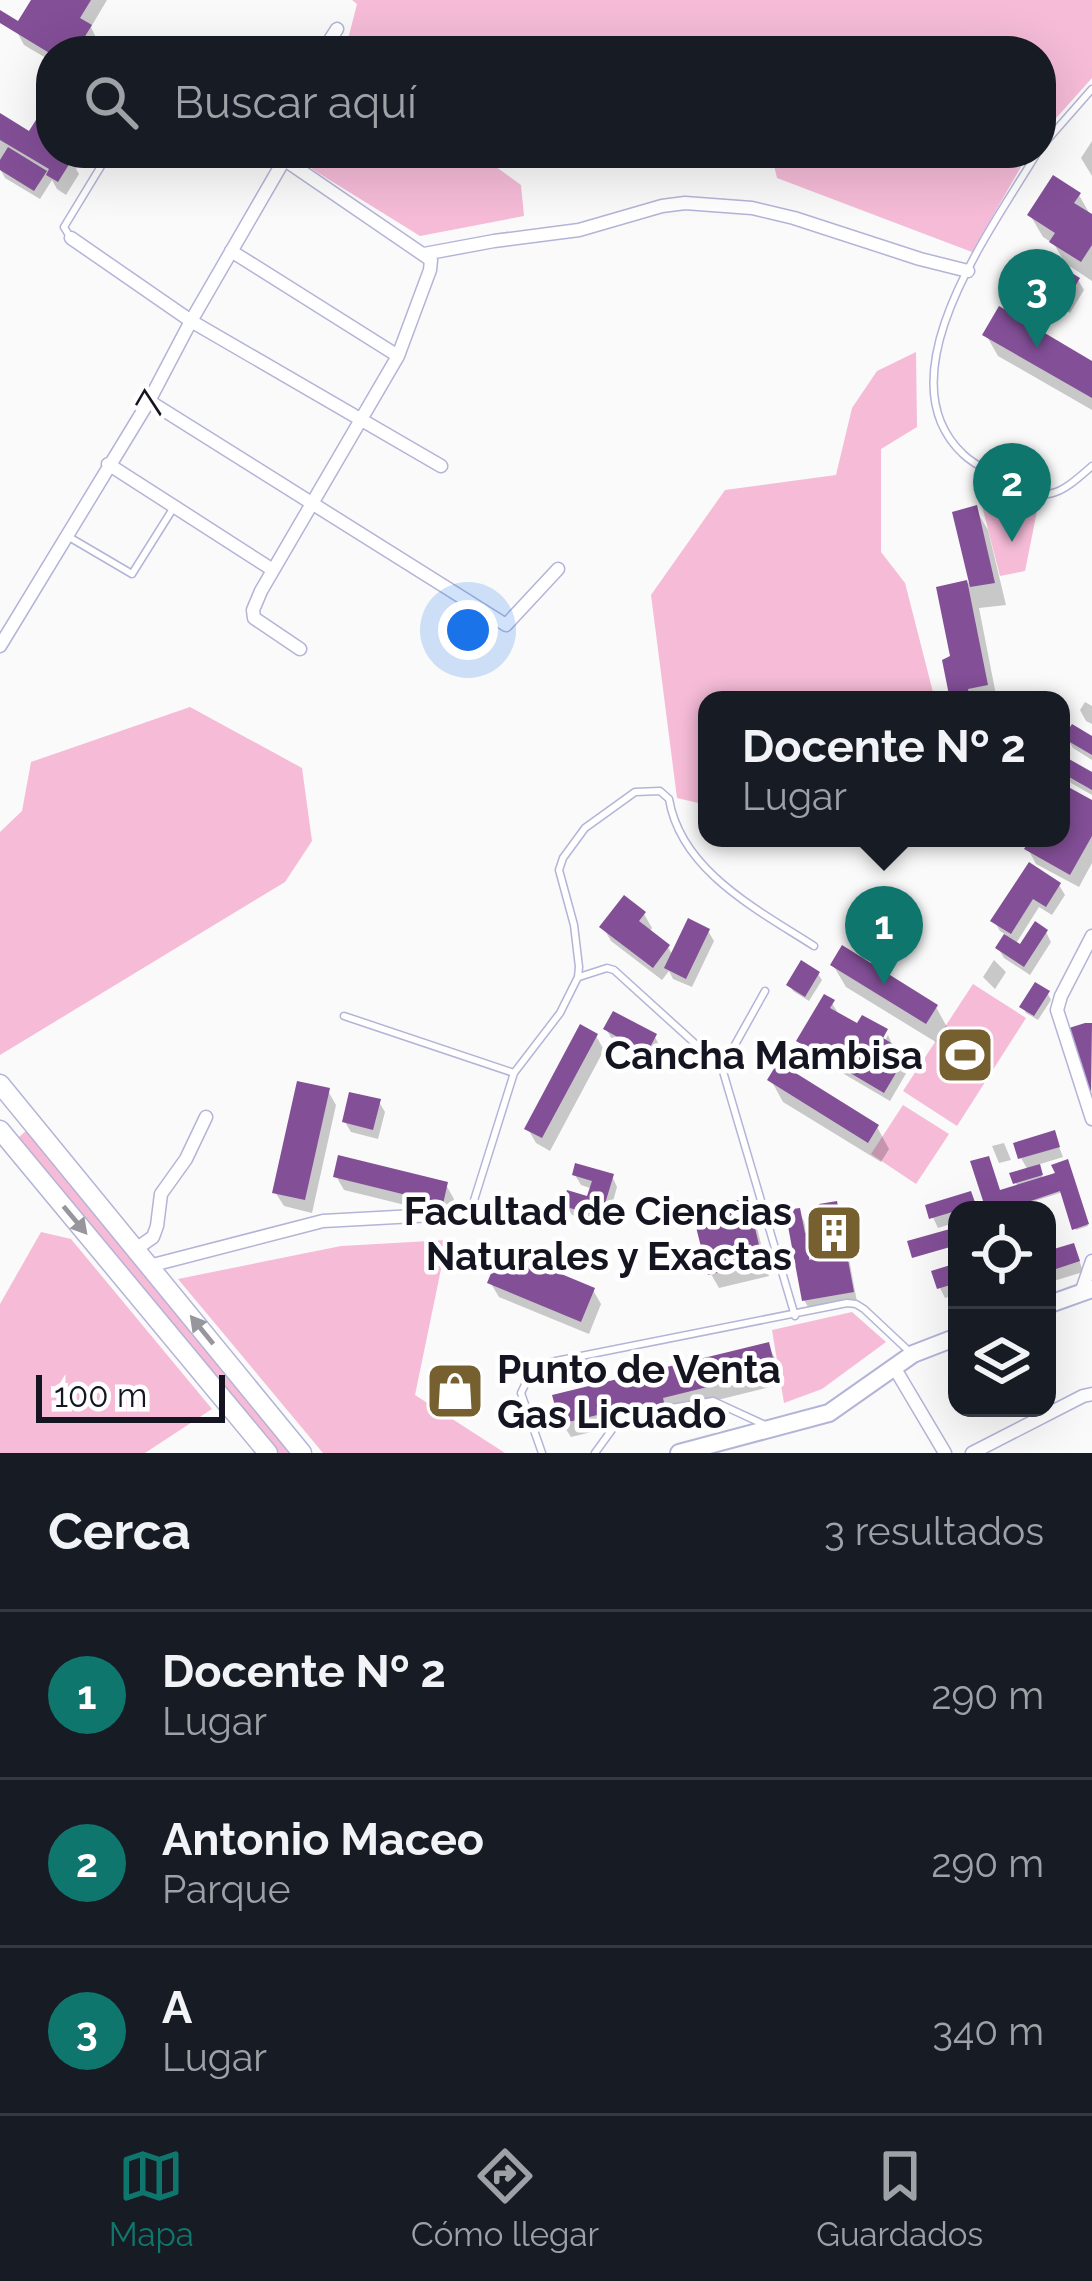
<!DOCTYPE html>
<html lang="es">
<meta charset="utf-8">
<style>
body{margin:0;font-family:Raleway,sans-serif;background:#242831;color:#f1f3f6}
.controls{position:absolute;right:36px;bottom:36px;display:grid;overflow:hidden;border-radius:24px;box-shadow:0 12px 48px #0002}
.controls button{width:108px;height:108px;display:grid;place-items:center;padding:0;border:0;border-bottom:3px solid #363941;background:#171b24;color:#f1f3f6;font:60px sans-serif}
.scale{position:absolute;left:36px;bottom:30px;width:189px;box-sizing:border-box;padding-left:12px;border:6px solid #151522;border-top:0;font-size:33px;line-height:42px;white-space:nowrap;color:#151522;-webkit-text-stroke:9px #fff;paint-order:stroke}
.you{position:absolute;left:468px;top:630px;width:42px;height:42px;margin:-30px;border:9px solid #fff;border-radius:50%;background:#1a73e8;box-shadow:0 0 0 18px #1a73e833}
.badge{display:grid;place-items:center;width:78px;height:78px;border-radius:50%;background:#0f766e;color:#fff;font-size:39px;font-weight:700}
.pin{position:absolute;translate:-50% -99px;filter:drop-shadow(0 3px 6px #0008)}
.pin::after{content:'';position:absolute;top:63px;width:42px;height:36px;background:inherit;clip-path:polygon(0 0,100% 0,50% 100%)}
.popup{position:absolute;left:698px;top:691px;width:372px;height:156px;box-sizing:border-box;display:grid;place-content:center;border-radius:24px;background:#171b24;filter:drop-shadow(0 3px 9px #0005);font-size:39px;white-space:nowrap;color:#9ea1a6}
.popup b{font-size:45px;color:#f1f3f6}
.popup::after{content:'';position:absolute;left:50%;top:100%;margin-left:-24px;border:24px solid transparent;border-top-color:#171b24}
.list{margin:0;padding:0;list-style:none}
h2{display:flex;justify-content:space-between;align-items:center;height:156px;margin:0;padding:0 48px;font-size:51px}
h2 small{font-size:39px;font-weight:400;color:#9ea1a6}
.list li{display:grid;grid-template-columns:78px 1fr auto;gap:36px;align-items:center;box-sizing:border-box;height:168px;padding:0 48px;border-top:3px solid #363941}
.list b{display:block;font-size:45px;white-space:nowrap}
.list p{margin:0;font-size:39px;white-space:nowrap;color:#9ea1a6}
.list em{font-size:39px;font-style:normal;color:#9ea1a6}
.icon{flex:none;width:66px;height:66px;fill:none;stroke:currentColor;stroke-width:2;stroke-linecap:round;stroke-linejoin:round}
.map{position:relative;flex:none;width:1092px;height:1453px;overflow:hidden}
.search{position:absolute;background:#171b24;box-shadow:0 12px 48px #0002;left:36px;right:36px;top:36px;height:132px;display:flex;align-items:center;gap:30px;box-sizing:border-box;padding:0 42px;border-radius:48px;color:#9ea1a6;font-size:45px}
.sheet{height:660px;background:#171b24}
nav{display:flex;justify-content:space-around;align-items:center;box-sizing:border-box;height:168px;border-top:3px solid #363941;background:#171b24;font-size:33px;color:#9ea1a6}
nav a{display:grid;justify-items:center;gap:6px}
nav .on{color:#0f766e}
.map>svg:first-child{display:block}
.green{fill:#f5bbd7}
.shadow{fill:#0003}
.building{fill:#834f97}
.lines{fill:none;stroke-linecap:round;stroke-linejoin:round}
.lane-casing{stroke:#b3b4d7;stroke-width:9}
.street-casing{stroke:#b3b4d7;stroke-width:15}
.secondary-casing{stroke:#b3b4d7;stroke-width:20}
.primary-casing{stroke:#b3b4d7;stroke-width:21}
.lane{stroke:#fff;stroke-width:6}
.street{stroke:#fff;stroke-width:12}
.secondary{stroke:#fff;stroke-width:16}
.primary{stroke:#fff;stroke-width:18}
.oneway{fill:#96969c}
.labels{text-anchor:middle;stroke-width:9;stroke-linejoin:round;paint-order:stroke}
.street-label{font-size:39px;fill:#151522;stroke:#fff}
.poi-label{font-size:39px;font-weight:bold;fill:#151522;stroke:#fff;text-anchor:end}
</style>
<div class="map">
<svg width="1092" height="1453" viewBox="0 0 1092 1453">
<rect width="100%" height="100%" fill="#fafafa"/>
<!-- green -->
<path class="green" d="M352,0H1092V78L1041,135V51H345L357,4Z
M317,153H485L484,158L521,185L524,216L420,236L312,169Z
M771,153H1029L972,252L777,178Z
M916,352L917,427L881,449V552L905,583L935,700H890L865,694L855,700H707V805L677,798L651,595L725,490L836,475L852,408L877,371Z
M1014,488L1039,501L1025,571L1000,576L979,494Z
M190,707L302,768L312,841L285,882L0,1055V832L22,811L31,762Z
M973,984L1026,1018L957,1126L903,1091Z
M903,1105L949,1134L916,1184L871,1154Z
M28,1129L292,1453H279L18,1138Z
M41,1232L71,1239L212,1409L145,1453H0V1304Z
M447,1240L415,1395L505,1453H323L178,1279L341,1246Z
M852,1312L886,1342L822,1389L784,1403L772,1330Z"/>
<!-- shadow -->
<path class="shadow" d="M35,0H107L91,27L98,42L92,51H51V61L24,45L16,30L0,22V14L16,24Z
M51,102V153H86L76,169L79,174L66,195L57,189L52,180L40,199L5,178L0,169V117L30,135Z
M1092,141V176L1081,158Z
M1079,195L1092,218V281L1065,263L1054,244L1043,237L1030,215Z
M1078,280L1084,290L1070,313L1040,295L1035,285Z
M986,335L1092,365V410L998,356Z
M975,508L988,530L1006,605L979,608L997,700H953L954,658L940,589L972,582Z
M1085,702L1092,706V724L1086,721L1080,710Z
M1067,738L1092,739V760L1073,748Z
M1065,773L1092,775V795L1071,783Z
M1061,786L1092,804V863L1079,887L1036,864L1028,849L1034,838H1061Z
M1029,866L1059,885L1065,895L1052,915L1039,907L1015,945L1021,949L1046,932L1051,942L1030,975L1004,958L998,948L1006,935L1000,931L994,921Z
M644,914L652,928L649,933L668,947L673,956L708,931L714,941L692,987L673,979L669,971L662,980L611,941L603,927Z
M994,960L1006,972L995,989L983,977Z
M833,965L936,1007L948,1029L939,1044L846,987Z
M818,974L822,980L809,1001L793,991L790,985Z
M1048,994L1051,1000L1038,1020L1026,1013L1023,1007Z
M832,1003L838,1013L878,1053L888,1035L891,1042L889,1045L906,1055L911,1065L890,1101L805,1051L800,1041Z
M606,1029L655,1037L660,1047L653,1061L612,1039Z
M596,1036L604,1050L550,1151L536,1143L528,1129Z
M771,1080L877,1127L889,1149L881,1162L783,1102Z
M328,1091L336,1105L312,1213L284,1206L275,1192Z
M379,1102L385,1112L378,1139L351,1132L345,1122Z
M1054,1134L1063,1157L1037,1165L1044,1180L1058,1175L1067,1163L1088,1226L1076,1230L1063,1192L1006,1210H989L974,1163L999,1194L1018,1188L1016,1183L1028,1170L1021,1158Z
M1004,1143L1011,1160L999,1163L992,1146Z
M575,1175L612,1176L617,1187L606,1226L572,1215L566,1205L589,1200L593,1189L581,1185Z
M336,1176L446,1185L454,1199L450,1216L344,1190Z
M746,1202L754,1216L769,1276L719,1288L711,1274L696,1214Z
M976,1204L977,1210H957V1222L938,1228L928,1207Z
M836,1205L841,1215L857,1302L810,1310L804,1300L798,1211L804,1221L807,1235L813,1234L817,1240L820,1261L832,1259Z
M1047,1254L1078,1256L1083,1272L1047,1283Z
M957,1266V1294L945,1298L940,1288Z
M490,1282L593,1290L601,1304L589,1334L499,1297Z
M768,1346L776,1360L782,1384L669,1412L673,1429L662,1432L653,1417L571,1437L562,1423Z
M443,1385L467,1386L472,1405L452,1410Z"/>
<!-- building -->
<path class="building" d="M31,0H91L80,18L92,25L76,51H51V54L0,23V10L18,21Z
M51,96V153H70L69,155L73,158L58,182L46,175L49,169L0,140V113L29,131Z
M8,147L47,171L34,191L0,170V160Z
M1053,175L1081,193L1074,203L1092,214V245L1081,262L1049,242L1055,233L1027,215Z
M1047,258L1080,278L1064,305L1031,285Z
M999,306L1092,361V398L982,335Z
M977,505L995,583L970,587L952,512Z
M967,580L988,685L968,689L970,700H950L942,660L950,656L936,587Z
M1072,724L1092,736V755L1063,738Z
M1069,759L1092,772V790L1062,773Z
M1061,783L1092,800V836L1070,875L1024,849L1031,838H1061Z
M1029,862L1061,883L1046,907L1033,899L1011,934L990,921Z
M624,895L646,912L639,921L670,945L653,968L599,927Z
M688,918L710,929L686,979L664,968Z
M1035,921L1048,930L1024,967L995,948L1004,934L1020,944Z
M842,945L938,1005L926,1024L830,965Z
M801,960L820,972L805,997L786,985Z
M1035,982L1050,991L1034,1016L1019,1007Z
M824,994L835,1000L830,1008L857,1023L862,1015L888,1029L883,1038L908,1053L884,1093L796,1041Z
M613,1011L657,1034L647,1053L603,1029Z
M1085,1023H1092L1091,1097L1069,1028Z
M580,1024L598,1034L542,1138L524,1129Z
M778,1062L879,1125L868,1143L767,1080Z
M297,1081L330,1088L305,1200L272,1193Z
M349,1092L381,1099L373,1130L342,1122Z
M1055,1130L1060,1147L1018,1159L1013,1143Z
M338,1155L448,1182L443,1204L333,1177Z
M989,1156L1000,1190L1055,1173L1051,1165L1068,1159L1089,1224L1072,1230L1060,1191L1004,1210H986L970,1161Z
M575,1163L614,1174L601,1217L563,1206L567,1190L587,1196L592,1181L572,1175Z
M1040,1164L1043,1175L1013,1184L1009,1173Z
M971,1191L976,1205L929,1219L925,1205Z
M748,1198L763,1262L708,1275L692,1211Z
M837,1201L854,1292L802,1301L785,1210L800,1208L805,1233L815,1231L819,1255L809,1257V1260L829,1256L819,1204Z
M957,1227V1245L912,1258L907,1241Z
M1074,1243L1080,1261L1047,1272V1251Z
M501,1249L595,1288L581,1322L487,1283Z
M957,1263V1283L937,1289L931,1271Z
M769,1342L776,1370L663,1398L667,1415L651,1419L647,1403L560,1424L552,1395Z
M465,1376L471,1398L446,1405L439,1383Z"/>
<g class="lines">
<defs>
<path id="lane" d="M1041,147L1092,89
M1037,153C994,226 880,376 963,454C974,465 989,471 1003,479C1047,504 1057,497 1092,466
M70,237L64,227L109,153
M69,537L132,574L174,507
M579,977L607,968L614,970L722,1068L795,1316
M344,1016L514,1073
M722,1068L765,991
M470,1213L514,1073L560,1013L578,977L579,967L574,925L559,870L563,858L585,828L635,792L660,791L669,799C681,871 758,910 814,946
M666,1409L713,1401L763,1424
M542,1453L521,1393L531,1372L551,1362L847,1303L856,1304L864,1309L912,1354
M595,1453L619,1420L649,1412"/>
<path id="street" d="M323,51L337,29
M285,160L431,260L430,270L398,356L261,591L253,610L254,618L300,649
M71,238L191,321L441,466
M231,251L398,356
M424,254L494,241L579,230L662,206L685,203L752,208L794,218L920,259L968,271
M149,401L506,625L558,569
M108,464L273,570
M0,646L149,401L191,321L287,155
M1092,936L1061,996L1057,1010L1092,1119
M136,1249L153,1237L157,1226L161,1194L186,1159L206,1117
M149,1266L323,1221L470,1213
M1081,1293L1092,1261
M894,1367L945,1453
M972,1453L1083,1396L1092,1394"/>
<path id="secondary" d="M1047,1305L1092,1289
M679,1453L829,1413L913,1354L957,1337"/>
<path id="primary" d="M0,1084L302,1453
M0,1130L268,1453"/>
</defs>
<!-- lane casing -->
<use href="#lane" class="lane-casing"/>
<!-- street casing -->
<use href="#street" class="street-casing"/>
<!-- secondary casing -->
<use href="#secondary" class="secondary-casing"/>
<!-- primary casing -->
<use href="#primary" class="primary-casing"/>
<!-- lane -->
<use href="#lane" class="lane"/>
<!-- street -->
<use href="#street" class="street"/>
<!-- secondary -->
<use href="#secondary" class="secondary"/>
<!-- primary -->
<use href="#primary" class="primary"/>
</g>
<!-- one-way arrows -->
<defs><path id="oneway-solid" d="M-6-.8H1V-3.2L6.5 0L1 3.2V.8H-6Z" transform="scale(3)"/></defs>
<g class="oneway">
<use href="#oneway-solid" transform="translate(75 1220) rotate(50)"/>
<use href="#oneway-solid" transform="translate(202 1330) rotate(-129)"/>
</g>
<!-- icons -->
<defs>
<symbol id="stadium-square" viewBox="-11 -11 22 22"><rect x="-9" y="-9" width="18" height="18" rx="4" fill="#766030" stroke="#fff"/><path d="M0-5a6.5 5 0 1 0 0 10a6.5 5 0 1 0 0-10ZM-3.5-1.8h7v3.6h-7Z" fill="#fff"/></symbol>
<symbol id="building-square" viewBox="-11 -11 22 22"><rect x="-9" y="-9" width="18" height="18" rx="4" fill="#766030" stroke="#fff"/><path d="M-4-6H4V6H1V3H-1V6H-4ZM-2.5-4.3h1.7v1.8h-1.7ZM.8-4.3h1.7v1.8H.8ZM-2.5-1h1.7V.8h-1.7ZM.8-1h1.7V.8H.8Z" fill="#fff"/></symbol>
<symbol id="shop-square" viewBox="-11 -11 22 22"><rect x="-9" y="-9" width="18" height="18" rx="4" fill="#766030" stroke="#fff"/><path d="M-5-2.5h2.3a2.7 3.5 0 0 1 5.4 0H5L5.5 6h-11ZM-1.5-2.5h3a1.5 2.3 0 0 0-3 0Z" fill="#fff"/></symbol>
</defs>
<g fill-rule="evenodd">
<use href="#stadium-square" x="932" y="1022" width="66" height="66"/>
<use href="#building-square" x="801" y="1200" width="66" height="66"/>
<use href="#shop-square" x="422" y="1358" width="66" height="66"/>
</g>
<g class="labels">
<!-- street labels -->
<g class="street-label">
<text transform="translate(147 401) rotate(-60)" y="14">7</text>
</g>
<!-- poi labels -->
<g class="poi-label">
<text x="923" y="1069">Cancha Mambisa</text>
<text x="792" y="1225">Facultad de Ciencias<tspan x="792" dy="45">Naturales y Exactas</tspan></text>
<text x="497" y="1383" text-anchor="start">Punto de Venta<tspan x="497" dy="45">Gas Licuado</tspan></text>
</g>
</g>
</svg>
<div class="controls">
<button><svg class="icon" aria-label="locate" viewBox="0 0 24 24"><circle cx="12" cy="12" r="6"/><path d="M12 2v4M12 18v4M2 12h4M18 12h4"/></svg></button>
<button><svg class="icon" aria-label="layers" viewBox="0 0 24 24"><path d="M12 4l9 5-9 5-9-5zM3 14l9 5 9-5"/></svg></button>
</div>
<div class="scale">100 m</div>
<div class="you"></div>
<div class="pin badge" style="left:884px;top:985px">1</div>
<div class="popup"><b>Docente Nº 2</b>Lugar</div>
<div class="pin badge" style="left:1012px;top:542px">2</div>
<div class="pin badge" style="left:1037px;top:348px">3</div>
<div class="search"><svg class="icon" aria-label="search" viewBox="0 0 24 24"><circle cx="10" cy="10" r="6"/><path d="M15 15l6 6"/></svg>Buscar aquí</div>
</div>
<section class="sheet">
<h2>Cerca<small>3 resultados</small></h2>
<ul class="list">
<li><span class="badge">1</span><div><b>Docente Nº 2</b><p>Lugar</p></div><em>290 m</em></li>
<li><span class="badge">2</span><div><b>Antonio Maceo</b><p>Parque</p></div><em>290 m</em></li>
<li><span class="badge">3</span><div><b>A</b><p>Lugar</p></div><em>340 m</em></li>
</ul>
</section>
<nav>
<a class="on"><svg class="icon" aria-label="map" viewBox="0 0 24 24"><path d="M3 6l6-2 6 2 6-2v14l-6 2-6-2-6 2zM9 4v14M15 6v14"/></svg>Mapa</a>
<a><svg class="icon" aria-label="directions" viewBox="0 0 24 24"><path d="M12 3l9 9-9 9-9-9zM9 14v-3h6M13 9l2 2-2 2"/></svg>Cómo llegar</a>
<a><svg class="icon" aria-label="saved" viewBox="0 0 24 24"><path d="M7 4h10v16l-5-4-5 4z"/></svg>Guardados</a>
</nav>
